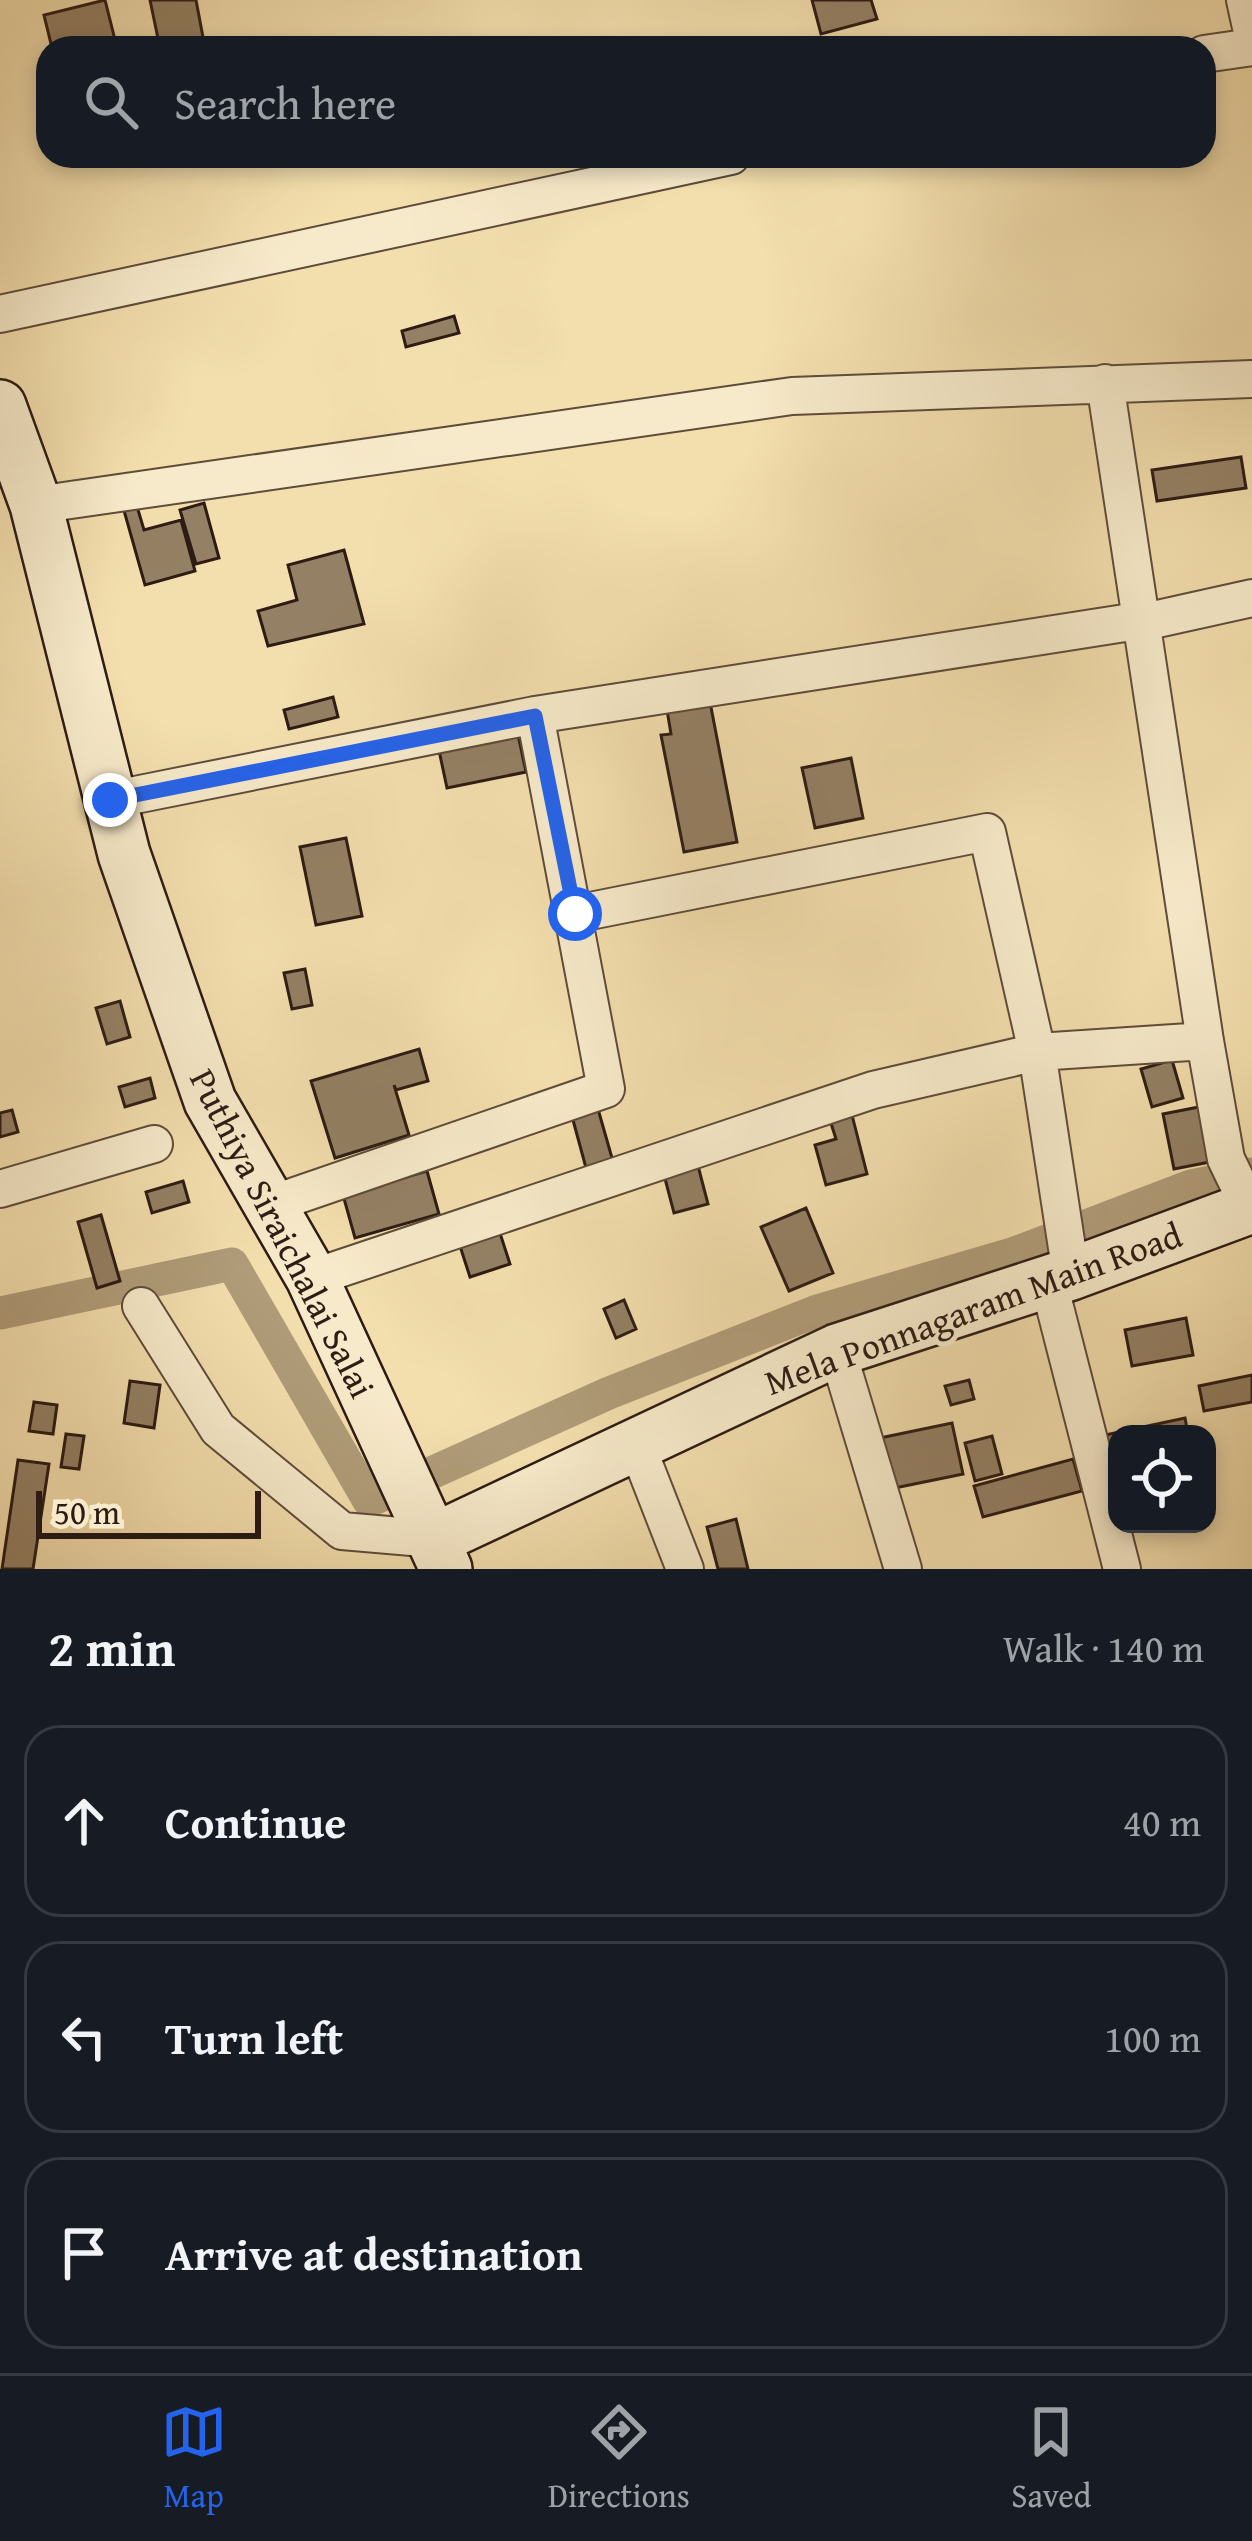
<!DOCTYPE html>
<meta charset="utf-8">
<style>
body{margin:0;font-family:"Gentium Book Plus",serif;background:#20242c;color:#f1f3f6}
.controls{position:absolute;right:36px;bottom:36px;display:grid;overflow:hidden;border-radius:24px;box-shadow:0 6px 18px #0003}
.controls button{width:108px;height:108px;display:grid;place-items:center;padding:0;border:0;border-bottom:3px solid #363941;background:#171b24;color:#f1f3f6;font:60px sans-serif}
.scale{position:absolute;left:36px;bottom:30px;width:225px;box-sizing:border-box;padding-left:12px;border:6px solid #2d1b14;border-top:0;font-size:33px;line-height:42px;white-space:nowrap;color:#2d1b14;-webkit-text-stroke:9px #f7eaca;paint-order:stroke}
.stop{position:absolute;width:36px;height:36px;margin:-27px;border:9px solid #2563eb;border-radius:50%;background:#fff}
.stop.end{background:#2563eb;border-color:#fff;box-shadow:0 3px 12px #0008}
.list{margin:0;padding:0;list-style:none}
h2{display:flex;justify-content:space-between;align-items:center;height:156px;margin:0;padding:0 48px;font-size:51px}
h2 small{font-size:39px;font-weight:400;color:#9ea1a6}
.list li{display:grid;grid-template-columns:78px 1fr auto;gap:36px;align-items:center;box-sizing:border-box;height:192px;margin:0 24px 24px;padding:0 24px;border:3px solid #363941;border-radius:36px}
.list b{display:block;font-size:45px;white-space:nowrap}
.list em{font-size:39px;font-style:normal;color:#9ea1a6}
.icon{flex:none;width:66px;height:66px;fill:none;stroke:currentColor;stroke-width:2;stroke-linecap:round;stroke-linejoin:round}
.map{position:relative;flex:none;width:1252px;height:1569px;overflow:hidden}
.search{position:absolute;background:#171b24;box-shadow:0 6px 18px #0003;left:36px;right:36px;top:36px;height:132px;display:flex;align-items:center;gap:30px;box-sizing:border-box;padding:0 42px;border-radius:36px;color:#9ea1a6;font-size:45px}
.sheet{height:804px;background:#171b24}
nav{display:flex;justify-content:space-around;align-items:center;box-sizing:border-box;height:168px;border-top:3px solid #363941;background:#171b24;font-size:33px;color:#9ea1a6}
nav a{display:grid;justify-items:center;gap:6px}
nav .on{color:#2563eb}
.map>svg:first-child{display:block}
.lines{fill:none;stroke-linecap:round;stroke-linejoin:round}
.canal{stroke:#b09c79;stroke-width:33}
.building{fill:#948064;stroke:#2d1b14;stroke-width:3}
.street-casing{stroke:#5e4c3a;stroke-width:40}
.secondary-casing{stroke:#2d1b14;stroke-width:56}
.street{stroke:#f7eaca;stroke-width:36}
.secondary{stroke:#f7eaca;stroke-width:51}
.route{stroke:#2563eb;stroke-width:15}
.labels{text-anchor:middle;stroke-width:10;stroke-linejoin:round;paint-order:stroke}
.street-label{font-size:36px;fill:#2d1b14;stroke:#f7eaca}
</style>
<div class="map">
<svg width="1252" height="1569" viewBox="0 0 1252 1569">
<rect width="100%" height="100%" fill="#f3dead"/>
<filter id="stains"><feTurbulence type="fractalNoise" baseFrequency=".00167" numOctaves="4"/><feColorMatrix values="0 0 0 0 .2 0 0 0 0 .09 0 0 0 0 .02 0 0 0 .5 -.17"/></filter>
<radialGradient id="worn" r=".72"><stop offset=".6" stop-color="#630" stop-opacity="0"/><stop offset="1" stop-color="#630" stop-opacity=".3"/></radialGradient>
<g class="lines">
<!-- canal -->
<path class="canal" d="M0,1313L232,1264L369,1501L609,1393L817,1311L1015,1253L1191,1186L1252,1174"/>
</g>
<!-- building -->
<path class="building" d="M105,0L117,48H52L44,15Z
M150,0H196L205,48H160Z
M812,0H871L877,19L821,34Z
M454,316L459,333L406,347L402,331Z
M1241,457L1246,488L1157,501L1152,470Z
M136,503L144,530L181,520L195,571L145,585L123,507Z
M204,503L219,558L196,564L180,510Z
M344,550L364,624L268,646L258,611L297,600L288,565Z
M333,697L338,717L289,729L284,710Z
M710,702L737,842L684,852L661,735L671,734L667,710Z
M516,725L526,772L447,788L437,741Z
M851,758L863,818L815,828L802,768Z
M346,838L362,916L316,925L300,847Z
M305,969L312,1005L292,1009L284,973Z
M120,1001L130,1037L107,1044L96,1008Z
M419,1049L428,1081L396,1090L394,1085L409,1135L335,1158L311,1081Z
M1172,1060L1183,1098L1152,1107L1141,1069Z
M150,1078L155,1098L125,1107L119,1087Z
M596,1102L616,1172L589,1179L570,1109Z
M1209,1105L1220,1160L1174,1169L1163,1114Z
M12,1110L18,1132L0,1137V1113Z
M852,1115L867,1174L826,1185L815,1145L836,1139L830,1120Z
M697,1162L708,1204L674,1213L663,1171Z
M427,1171L439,1214L355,1238L343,1195Z
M183,1181L189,1202L152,1213L146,1192Z
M806,1208L833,1273L789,1291L761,1227Z
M101,1215L120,1281L97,1288L78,1222Z
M499,1230L510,1264L470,1277L459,1243Z
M624,1300L636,1329L616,1338L604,1309Z
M1186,1318L1193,1355L1132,1366L1125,1330Z
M1252,1375V1402L1204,1411L1199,1386Z
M969,1380L974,1399L951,1405L945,1386Z
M130,1381L160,1385L154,1428L124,1423Z
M34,1402L57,1405L53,1434L29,1431Z
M1185,1418L1188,1434H1117V1463L1107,1465L1101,1436Z
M952,1423L963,1474L890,1489L880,1438Z
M66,1434L84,1436L79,1469L61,1467Z
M992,1436L1002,1474L975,1481L965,1443Z
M1073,1459L1082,1491L983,1517L974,1486Z
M18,1460L49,1464L33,1569H2Z
M736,1519L748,1569H718L707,1527Z"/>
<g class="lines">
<defs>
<path id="street" d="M1245,0L1252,32
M1204,54L1252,47
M0,314L731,156
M1105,383L1205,1041L1226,1159L1252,1213
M36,505L792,396L1252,379
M1144,622L1252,598
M110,800L535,715L1144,620
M575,914L987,832L1037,1052L1071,1274
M0,1189L154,1144
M266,1206L606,1089L535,715
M312,1278L873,1090L1037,1052L1205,1041
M1048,1280L1122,1569
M141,1306L218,1429L342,1531L435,1539
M837,1350L903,1569
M635,1441L685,1569"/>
<path id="secondary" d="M0,406L36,505L124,854L210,1101L312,1278L446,1569
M435,1539L837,1350L1071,1274L1252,1207"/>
</defs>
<!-- street casing -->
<use href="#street" class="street-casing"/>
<!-- secondary casing -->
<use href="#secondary" class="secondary-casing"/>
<!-- street -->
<use href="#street" class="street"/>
<!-- secondary -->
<use href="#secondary" class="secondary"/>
</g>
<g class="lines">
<!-- route -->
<path class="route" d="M110,800L535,716L575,914"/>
</g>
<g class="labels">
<!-- street labels -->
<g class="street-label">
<text transform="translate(283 1233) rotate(63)" y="13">Puthiya Siraichalai Salai</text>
<text transform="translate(973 1308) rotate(-20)" y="13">Mela Ponnagaram Main Road</text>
</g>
</g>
<rect width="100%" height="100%" filter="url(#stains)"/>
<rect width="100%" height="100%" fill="url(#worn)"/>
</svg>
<div class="controls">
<button><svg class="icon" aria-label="locate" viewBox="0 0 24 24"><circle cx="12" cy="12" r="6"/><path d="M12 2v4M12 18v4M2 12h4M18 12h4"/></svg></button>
</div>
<div class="scale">50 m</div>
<div class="stop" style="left:575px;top:914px"></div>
<div class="stop end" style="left:110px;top:800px"></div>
<div class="search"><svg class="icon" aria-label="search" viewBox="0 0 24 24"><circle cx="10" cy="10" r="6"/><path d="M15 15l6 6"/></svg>Search here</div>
</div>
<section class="sheet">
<h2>2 min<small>Walk · 140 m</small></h2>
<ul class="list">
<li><svg class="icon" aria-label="ahead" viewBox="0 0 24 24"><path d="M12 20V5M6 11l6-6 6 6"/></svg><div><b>Continue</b></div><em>40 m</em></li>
<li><svg class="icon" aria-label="left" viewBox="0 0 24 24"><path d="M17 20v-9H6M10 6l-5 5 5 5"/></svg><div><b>Turn left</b></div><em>100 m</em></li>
<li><svg class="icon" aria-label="arrive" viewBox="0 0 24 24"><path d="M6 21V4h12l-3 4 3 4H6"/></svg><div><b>Arrive at destination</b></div></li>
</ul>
</section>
<nav>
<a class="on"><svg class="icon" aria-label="map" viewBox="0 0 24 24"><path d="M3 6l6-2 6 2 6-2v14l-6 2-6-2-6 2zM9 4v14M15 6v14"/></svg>Map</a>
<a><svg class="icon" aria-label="directions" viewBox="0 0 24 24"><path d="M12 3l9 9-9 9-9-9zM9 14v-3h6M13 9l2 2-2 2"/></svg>Directions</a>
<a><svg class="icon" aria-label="saved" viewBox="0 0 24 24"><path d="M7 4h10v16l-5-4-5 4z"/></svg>Saved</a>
</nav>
